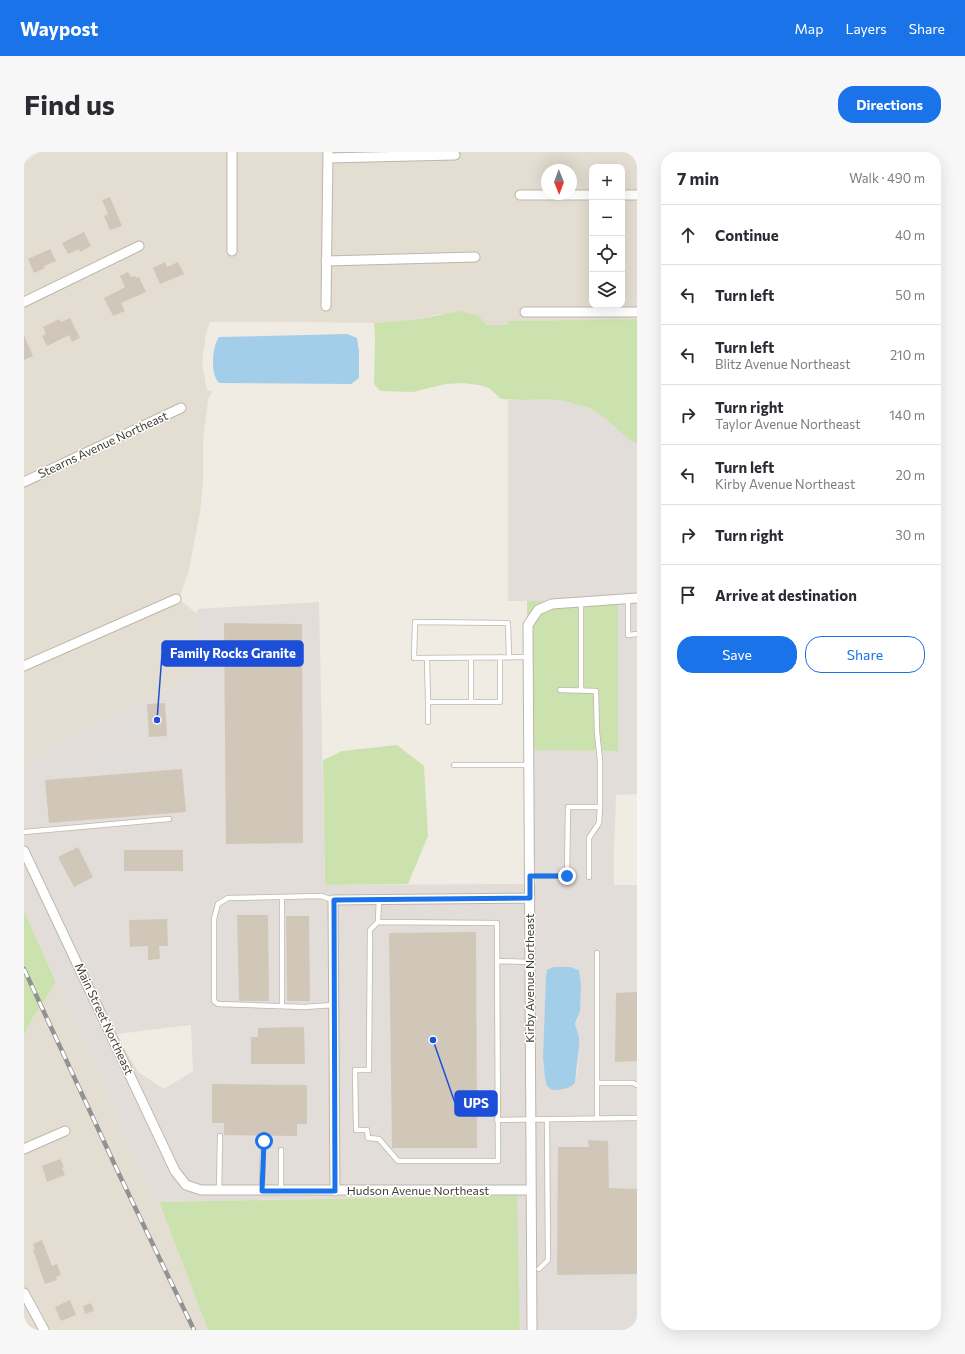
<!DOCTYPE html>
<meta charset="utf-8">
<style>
body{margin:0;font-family:Commissioner,sans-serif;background:#f7f7f7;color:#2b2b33}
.controls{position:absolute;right:12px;top:12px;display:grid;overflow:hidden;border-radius:8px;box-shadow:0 4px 16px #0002}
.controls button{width:36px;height:36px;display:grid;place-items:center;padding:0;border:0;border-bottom:1px solid #e1e1e2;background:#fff;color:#2b2b33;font:20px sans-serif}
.compass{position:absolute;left:517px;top:12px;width:36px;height:36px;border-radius:50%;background:#fff;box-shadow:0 4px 16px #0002;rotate:179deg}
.stop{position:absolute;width:12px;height:12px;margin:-9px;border:3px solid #1a73e8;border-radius:50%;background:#fff}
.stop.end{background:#1a73e8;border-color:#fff;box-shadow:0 1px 4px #0008}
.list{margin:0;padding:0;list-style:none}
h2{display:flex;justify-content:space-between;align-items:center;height:52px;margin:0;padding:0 16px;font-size:17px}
h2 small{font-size:13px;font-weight:400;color:#7c7c81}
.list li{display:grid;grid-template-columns:26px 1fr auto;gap:12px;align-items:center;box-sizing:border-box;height:60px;padding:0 16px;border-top:1px solid #e1e1e2}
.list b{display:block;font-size:15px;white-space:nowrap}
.list p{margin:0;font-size:13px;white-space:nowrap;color:#7c7c81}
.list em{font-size:13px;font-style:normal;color:#7c7c81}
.actions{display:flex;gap:8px;padding:12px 16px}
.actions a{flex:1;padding:9px 0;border:1px solid #1a73e8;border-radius:16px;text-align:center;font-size:14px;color:#1a73e8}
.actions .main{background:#1a73e8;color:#fff}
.icon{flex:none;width:22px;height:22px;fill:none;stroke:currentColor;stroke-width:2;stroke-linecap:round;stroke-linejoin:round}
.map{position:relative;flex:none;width:613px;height:1178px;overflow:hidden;border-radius:16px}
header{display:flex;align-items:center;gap:24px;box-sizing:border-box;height:56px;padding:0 20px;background:#1a73e8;color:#fff}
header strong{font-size:19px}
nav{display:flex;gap:22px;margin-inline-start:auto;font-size:14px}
.intro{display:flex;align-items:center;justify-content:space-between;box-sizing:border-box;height:96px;padding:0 24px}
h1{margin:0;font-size:28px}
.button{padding:10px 18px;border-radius:16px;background:#1a73e8;color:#fff;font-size:14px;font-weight:700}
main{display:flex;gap:24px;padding:0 24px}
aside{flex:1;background:#fff;border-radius:16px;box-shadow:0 4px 16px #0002}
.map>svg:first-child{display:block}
.residential{fill:#e4ddd1;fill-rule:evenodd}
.industrial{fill:#e2ddd8;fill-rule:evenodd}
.green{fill:#cce2ae}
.parking{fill:#e1dedb}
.water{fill:#a2ceea}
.building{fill:#d1c7b9}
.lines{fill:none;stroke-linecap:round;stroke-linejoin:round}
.service-casing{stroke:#bdb6a9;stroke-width:6}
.minor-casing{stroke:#bdb6a9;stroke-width:11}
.service{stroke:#fff;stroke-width:4.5}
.minor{stroke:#fff;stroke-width:9}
.rail-casing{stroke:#929292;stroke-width:4.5}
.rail{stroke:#fff;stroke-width:3;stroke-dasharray:9;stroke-linecap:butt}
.route{stroke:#1a73e8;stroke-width:5}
.labels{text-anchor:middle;stroke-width:3;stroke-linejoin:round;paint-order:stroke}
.street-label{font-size:12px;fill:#413c34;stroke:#fff}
.leader{fill:none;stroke:#1d4ed8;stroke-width:1.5}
.callout-dot{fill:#1d4ed8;stroke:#fff;stroke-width:1.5}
.callout{fill:#1d4ed8;stroke:#1d4ed8;stroke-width:1.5}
.callout-label{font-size:13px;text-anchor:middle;font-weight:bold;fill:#fff}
</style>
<header>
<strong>Waypost</strong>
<nav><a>Map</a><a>Layers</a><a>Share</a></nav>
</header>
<div class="intro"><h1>Find us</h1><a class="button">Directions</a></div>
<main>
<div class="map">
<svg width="613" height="1178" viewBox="0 0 613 1178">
<rect width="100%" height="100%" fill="#f0ece3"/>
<!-- residential -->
<path class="residential" d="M16,0H613V167L485,169L484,173H461L415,162L395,167L350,171L284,170H186L182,181L178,211L183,239H188L184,248L179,289V331L176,360L165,418L155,447L173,462L166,526L0,611V10ZM568,15H598V153H568ZM523,18H547V42H523Z
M32,830L132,1050H135L184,1178H0V883L8,867Z"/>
<!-- industrial -->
<path class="industrial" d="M522,247L540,249L566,256L581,266L606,289L613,291V642L592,643L590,698V733H613V1178H496L492,1043L132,1050L0,759V611L166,526L173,457L295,450L301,733L512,732L504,598L594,449H484V248ZM521,855L555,866L551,872L555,885L554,915L551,931L549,933L519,904ZM167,873L169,919L140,937L114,920L93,882Z"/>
<!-- green -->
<path class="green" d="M436,159L455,164L462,173H484V169L613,167V291L606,289L581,266L566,256L540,249L522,247L501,248L477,247L465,236L455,233L438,231L422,232L389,240L356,239L350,232L351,186L350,171L395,167Z
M503,449H594V599L504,598Z
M373,593L400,614L404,684L384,732L301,733L299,608L318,599Z
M0,759L32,830L8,867L0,883Z
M493,1043L496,1178H184L135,1050Z"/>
<!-- parking -->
<path class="parking" d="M121,565L123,589L97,591L95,566Z
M156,600L157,610L25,621L24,611Z"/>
<!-- water -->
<path class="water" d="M323,182L333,186L335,199V226L327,232L195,231C186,222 188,195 195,185Z
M530,815H546L555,818L557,833L556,859L551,872L555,885V894L551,931C545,937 536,938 528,938L523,934L521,926L519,904L522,826L523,818Z"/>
<!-- building -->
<path class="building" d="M86,45L98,74L86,78L80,64L84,62L78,48Z
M60,80L67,94L56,100L55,97L44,102L38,91Z
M26,97L32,109L20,114L21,116L10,121L4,107Z
M141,110L143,115L154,110L160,122L136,132L129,116Z
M104,120L107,125L111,124L112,126L115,125L122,140L97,151L101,159L89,164L80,146L101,135L96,124Z
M46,166L56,186L48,190L45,183L23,194L18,184L22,182L19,175L35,167L37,170Z
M0,183L9,204L0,208Z
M200,471L278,472L279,691L202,692Z
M141,551L143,584L125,585L123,552Z
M158,617L162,660L25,671L21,628Z
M54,695L69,725L50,735L34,705Z
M100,698H159V719H100Z
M213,763H244L245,849H215Z
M262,764H285L286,849H263Z
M143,767L144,794H135L136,807L124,808V794L106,795L105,768Z
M452,780L453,996H368L365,781Z
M613,840V909L591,910L592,841Z
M280,875L281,912H227V885H234V876Z
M188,932L283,933V972H273V984L200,983V971H188Z
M564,988L584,989L585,1036L613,1037V1122L533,1123L534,995H565Z
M36,1007L40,1015L38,1016L41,1023L23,1030L18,1014Z
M18,1088L28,1114L33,1112L37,1123L32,1125L33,1128L21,1132L9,1098L11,1097L9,1092Z
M46,1148L52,1163L37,1169L31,1155Z
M67,1151L70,1159L61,1162L59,1154Z"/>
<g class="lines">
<defs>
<path id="service" d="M604,446V483L613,482
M485,505L484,471L391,470L390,506L505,505
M403,506L404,550H476V505
M447,506V550
M536,538L572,539L573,580L576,609V655
M557,538V450
M404,570V550
M430,613H505
M0,680L145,667
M506,724H543L544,655H576L575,671L565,686V725
M258,745V854
M309,748L297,744L204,746L194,752L190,767V849L194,852L280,855L310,853
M354,770L473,771L474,1009H374L355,987L344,986L343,978H332L331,918H345L346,778L354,770L355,747
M573,801V967
M473,809L506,810
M573,931H609L613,933
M473,968L613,966
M257,998V1039
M195,1039L196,984
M238,1039L239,989
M515,1117L524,1108L523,967"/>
<path id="minor" d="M208,0V99
M304,6L431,3
M496,43H568
M598,43H613
M302,109L451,105
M0,150L115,94
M302,154L304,0
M501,160H613
M0,330L157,256
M0,514L152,447
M0,699L151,1019L162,1033L177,1038H507
M0,997L41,979
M311,1039L309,748L506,746
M0,1141L20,1178
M508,1178L504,473L514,458L528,452L613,446"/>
</defs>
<!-- service casing -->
<use href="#service" class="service-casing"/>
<!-- minor casing -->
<use href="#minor" class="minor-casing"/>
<!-- service -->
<use href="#service" class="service"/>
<!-- minor -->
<use href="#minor" class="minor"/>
<defs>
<path id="rail" d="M0,817L95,1022L170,1178"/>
</defs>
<!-- rail casing -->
<use href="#rail" class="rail-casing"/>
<!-- rail -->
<use href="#rail" class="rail"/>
</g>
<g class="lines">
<!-- route -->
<path class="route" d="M240,989L238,1039H311L310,748L506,746V724H543"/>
</g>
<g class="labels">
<!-- street labels -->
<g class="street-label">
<text transform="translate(79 293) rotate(-25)" y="4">Stearns Avenue Northeast</text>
<text transform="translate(506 826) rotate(-90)" y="4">Kirby Avenue Northeast</text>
<text transform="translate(80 867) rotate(65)" y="4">Main Street Northeast</text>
<text x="394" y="1043">Hudson Avenue Northeast</text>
</g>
</g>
<!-- callouts -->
<path class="leader" d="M133 568L138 502M409 888L431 951"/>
<g class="callout-dot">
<circle cx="133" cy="568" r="4"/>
<circle cx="409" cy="888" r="4"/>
</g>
<g class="callout">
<rect x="138" y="489" width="141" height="25" rx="4"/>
<rect x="431" y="939" width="42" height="25" rx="4"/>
</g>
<g class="callout-label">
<text x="209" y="506">Family Rocks Granite</text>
<text x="452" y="956">UPS</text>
</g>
</svg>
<div class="controls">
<button>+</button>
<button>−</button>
<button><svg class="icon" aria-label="locate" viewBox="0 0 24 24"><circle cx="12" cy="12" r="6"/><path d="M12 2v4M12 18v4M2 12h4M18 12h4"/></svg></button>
<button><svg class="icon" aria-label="layers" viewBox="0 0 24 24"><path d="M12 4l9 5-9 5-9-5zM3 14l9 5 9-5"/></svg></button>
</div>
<svg class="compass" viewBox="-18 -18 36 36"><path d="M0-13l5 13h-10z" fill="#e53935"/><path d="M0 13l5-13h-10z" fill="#7c7c81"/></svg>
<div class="stop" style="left:240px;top:989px"></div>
<div class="stop end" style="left:543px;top:724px"></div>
</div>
<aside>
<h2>7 min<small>Walk · 490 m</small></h2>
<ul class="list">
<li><svg class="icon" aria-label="ahead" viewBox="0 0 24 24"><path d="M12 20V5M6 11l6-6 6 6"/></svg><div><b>Continue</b></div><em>40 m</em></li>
<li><svg class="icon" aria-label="left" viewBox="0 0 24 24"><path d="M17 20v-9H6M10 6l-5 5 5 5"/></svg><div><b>Turn left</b></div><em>50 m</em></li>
<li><svg class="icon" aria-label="left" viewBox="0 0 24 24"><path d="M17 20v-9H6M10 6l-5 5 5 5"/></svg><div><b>Turn left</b><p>Blitz Avenue Northeast</p></div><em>210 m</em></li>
<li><svg class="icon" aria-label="right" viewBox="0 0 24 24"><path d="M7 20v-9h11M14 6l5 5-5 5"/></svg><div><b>Turn right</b><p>Taylor Avenue Northeast</p></div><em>140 m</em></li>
<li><svg class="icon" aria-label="left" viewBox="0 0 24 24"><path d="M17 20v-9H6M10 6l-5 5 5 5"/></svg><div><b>Turn left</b><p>Kirby Avenue Northeast</p></div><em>20 m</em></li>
<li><svg class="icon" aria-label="right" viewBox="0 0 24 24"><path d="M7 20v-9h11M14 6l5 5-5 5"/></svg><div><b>Turn right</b></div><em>30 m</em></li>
<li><svg class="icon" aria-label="arrive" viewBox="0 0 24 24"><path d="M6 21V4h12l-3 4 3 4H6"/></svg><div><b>Arrive at destination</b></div></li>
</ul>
<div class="actions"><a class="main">Save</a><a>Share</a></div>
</aside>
</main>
